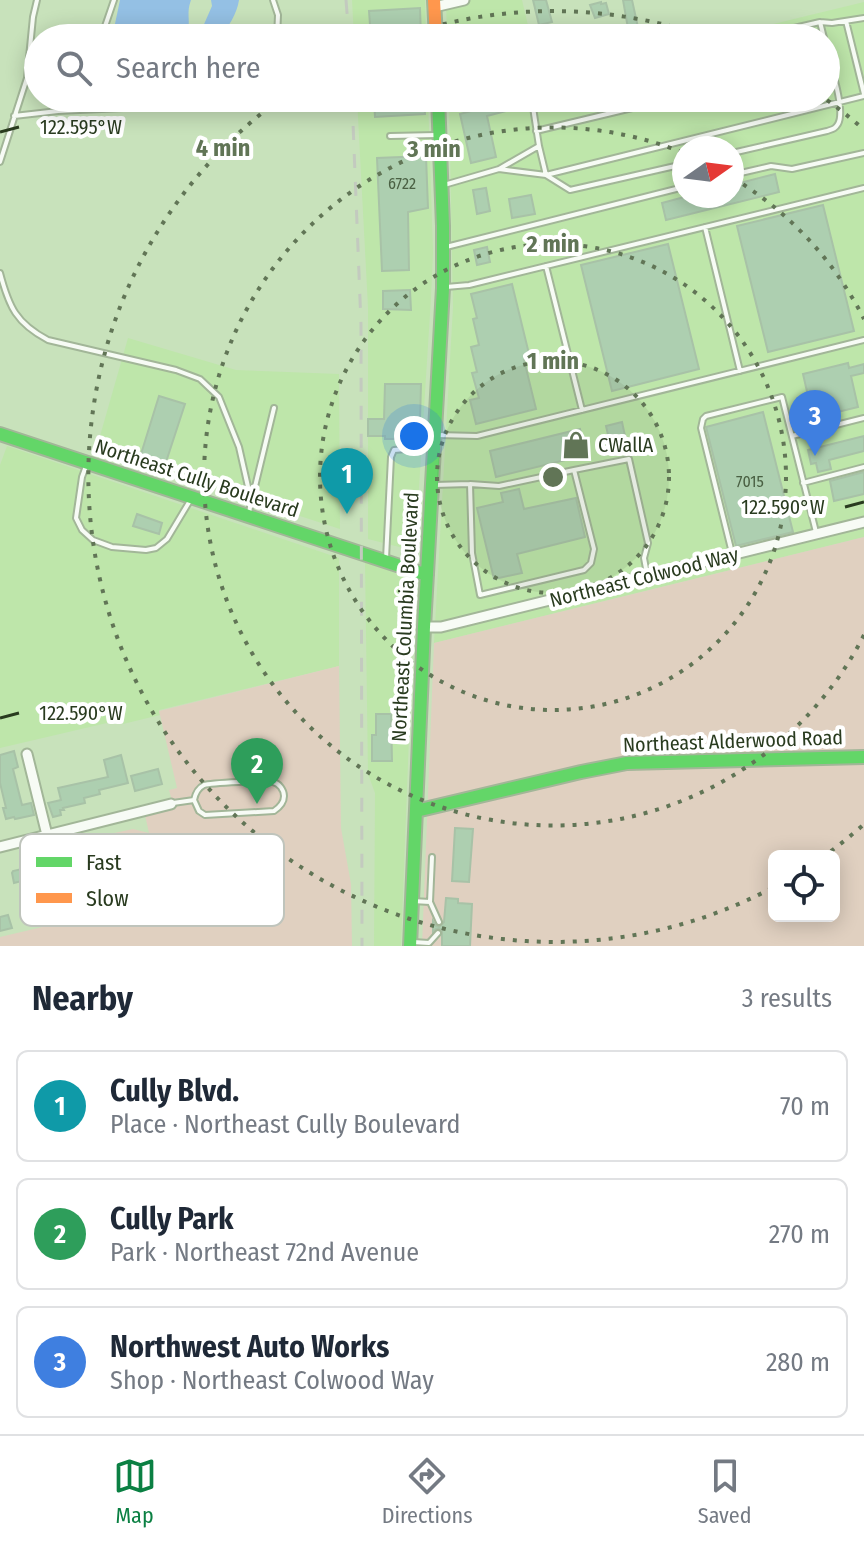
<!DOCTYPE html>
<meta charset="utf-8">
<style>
body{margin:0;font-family:"Fira Sans Condensed",sans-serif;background:#f2f2f3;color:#1f2937}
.controls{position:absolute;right:24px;bottom:24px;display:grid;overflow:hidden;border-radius:12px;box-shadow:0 4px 20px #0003}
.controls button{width:72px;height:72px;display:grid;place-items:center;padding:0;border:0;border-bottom:2px solid #e0e1e3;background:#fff;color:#1f2937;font:40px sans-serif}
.compass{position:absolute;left:672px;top:136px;width:72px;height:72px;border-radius:50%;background:#fff;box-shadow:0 4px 20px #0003;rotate:76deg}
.you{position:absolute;left:414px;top:436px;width:28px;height:28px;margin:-20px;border:6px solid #fff;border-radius:50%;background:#1a73e8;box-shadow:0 0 0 12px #1a73e833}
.badge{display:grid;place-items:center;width:52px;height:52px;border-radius:50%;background:#0b8043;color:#fff;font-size:26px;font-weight:700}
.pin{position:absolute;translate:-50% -66px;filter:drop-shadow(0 2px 4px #0008)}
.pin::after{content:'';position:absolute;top:42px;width:28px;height:24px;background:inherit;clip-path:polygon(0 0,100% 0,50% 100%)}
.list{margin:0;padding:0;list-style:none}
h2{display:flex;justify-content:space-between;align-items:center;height:104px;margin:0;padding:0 32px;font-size:34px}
h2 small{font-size:26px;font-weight:400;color:#747a83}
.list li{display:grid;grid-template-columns:52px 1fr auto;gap:24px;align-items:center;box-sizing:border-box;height:112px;margin:0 16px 16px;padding:0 16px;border:2px solid #e0e1e3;border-radius:12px}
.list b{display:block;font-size:30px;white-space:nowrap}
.list p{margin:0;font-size:26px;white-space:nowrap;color:#747a83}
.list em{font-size:26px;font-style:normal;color:#747a83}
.icon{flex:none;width:44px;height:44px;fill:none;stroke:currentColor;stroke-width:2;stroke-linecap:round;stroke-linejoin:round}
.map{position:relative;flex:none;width:864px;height:946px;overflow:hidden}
.search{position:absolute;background:#fff;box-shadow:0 4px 20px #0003;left:24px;right:24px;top:24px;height:88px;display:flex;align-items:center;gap:20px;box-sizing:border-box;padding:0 28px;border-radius:44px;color:#747a83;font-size:30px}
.sheet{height:488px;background:#fff}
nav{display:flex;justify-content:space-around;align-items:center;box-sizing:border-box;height:112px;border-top:2px solid #e0e1e3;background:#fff;font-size:22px;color:#747a83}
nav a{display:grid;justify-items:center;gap:4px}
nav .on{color:#0b8043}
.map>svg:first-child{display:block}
.built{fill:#bee6aa;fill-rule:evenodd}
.green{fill:#e0d0c0;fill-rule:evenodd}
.water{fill:#94c0e4}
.building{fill:#adcfb0;stroke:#a8c2a7;stroke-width:2}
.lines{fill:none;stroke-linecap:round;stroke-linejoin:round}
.lane-casing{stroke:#a2b698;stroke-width:8}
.street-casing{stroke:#a2b698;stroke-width:13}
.fast-casing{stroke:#a2b698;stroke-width:16}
.slow-casing{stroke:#a2b698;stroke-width:16}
.lane{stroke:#f7fbf5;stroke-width:4}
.street{stroke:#f7fbf5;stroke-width:9}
.fast{stroke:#63d668;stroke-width:12}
.slow{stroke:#ff974d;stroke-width:12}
.rail{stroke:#c3cabf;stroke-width:3;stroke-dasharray:14 14;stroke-linecap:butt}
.ticks{fill:none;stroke:#293b1f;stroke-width:3}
.ring{fill:none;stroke:#617556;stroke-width:4;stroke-dasharray:4 8}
.labels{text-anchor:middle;stroke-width:8;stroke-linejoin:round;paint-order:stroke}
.number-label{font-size:16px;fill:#4a6043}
.poi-label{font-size:20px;fill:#293b1f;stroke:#fff;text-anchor:start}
.street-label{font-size:20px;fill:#293b1f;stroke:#fff}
.key{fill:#fff;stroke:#bfc4bc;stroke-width:2}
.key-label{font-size:22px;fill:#293b1f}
.ticks-label{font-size:20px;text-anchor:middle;fill:#293b1f;stroke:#fff;stroke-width:8;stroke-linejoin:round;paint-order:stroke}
.centre{fill:#617556;stroke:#fff;stroke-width:4}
.ring-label{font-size:24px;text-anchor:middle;font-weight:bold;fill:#617556;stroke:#fff;stroke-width:8;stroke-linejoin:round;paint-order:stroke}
</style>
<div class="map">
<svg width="864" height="946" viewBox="0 0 864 946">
<rect width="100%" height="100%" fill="#c8e2bb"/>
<!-- built -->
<path class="built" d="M352,0H425L426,38H354Z
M446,0H522L531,38H447Z
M864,2V537L434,643L453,307L449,98H826V38H715ZM684,148H732V196H684Z
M357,98H428L433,252L431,298L415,551L368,539V307Z
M128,338L236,370L339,374L340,529L96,450Z
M7,446L339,558V666L159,710L160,715L123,724L124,719L0,748V465Z
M365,561L415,581L401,946H374L375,793L368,774Z"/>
<!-- green -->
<path class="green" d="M864,537V946H422L434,643ZM774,856H834V916H774Z
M339,666L341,828L351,884L352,946H0V937L110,911L91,838L133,829L149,833L145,815L174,808L169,790L177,788L159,711Z"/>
<!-- water -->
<path class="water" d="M120,0H191C185,16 193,22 185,38H112Z
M211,0H239C237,14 228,27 220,38H198L212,6Z"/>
<!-- building -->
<path class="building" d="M533,0H546L552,22L539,25Z
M623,0H632L639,32L629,34Z
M601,2V4L606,3L609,14L595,18L590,5Z
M420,8L421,38H371L369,11Z
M374,98H424L425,114L375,117Z
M512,100L514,109L487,116L496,157L471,163L460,114Z
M426,156L428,208L408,212L409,270L382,271L377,158Z
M775,174L779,192L666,220L662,203L688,196H732V185Z
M486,188L490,211L477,214L473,190Z
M531,195L535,214L512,218L509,199Z
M823,205L854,331L768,352L737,226Z
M668,244L699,369L612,391L581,265Z
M487,247L490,262L477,265L474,250Z
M512,284L530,358L524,360L536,409L476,424L470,400L479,398L472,373L477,372L471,347L479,345L473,319L477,318L471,294Z
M410,290L411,310L383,309V291Z
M848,363L849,368L864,364V373L851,376L858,407L813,418L803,374Z
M385,384H421L420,419L414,418L413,439H385V436H368V419H384Z
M159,396L185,404L166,462L141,454Z
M763,412L793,532L736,546L706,427Z
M622,422L625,436L609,439L606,426Z
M580,429L586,455L496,477L490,451Z
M864,436V451L829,460L831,469L818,472L816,463L811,464L808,450Z
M864,472V494L834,501L830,481Z
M519,489L524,509L576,498L585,537L517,554L522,573L494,579L477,508L503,502L501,493Z
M137,514L162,523L159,534L133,526Z
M376,714H391L392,761H372V735H376Z
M14,751L18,767L13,769L22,805L31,803L34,815L15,819L14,817L6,819L3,808H6L0,783V755Z
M121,755L128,783L99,790L100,794L84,798L85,803L63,808L64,810H60L61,815L53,817L48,803L61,800L58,788L108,777L104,760Z
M158,769L162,784L135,791L131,776Z
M455,828L473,829L469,882L452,881Z
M48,863L53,880L46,882L50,896L38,899L33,878L14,883L12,873L13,871Z
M446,898L458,899V903L472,904L470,946H442V930L437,928L433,932V921L436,926L439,927L444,922Z
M8,915L12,928L0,931V917Z"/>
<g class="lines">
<defs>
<path id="lane" d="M273,0L278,15L277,38
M846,21L864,94
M820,22L824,38
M101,38L114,0
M750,38L820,22L832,23L864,18
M537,98L532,101L539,146L546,175L864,96
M85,110L88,98
M14,116L58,111L188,105L217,98
M536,131L674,98
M390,136L437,135
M732,153L827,131C833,129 835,129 838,124C846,110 830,64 826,48
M0,162L27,78L33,17L37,0
M499,169L546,175L570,190L684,164
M732,175L771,166L792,169L864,153
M444,185L499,169L539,146
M705,227L740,371
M446,247L684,187
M546,266L582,410
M0,273C9,307 16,323 48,340L176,370L200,379L219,397L239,447L251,500L249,514
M446,287L469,285L864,188
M437,435L477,436L864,340
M792,436L864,418
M86,466L82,477L76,518L82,530L93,540L112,547L146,550L156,548L167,539L191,499
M574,470L629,459L648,543L644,558L647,574
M803,483L864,467
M434,485L470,484L472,553L480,595L584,570L591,563L594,549L574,470L499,486L470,484
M252,499L274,408
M732,553L701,428L703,419L706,416L782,397L816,532
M386,559L391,457L394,450L431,447
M173,803L194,800C195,795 198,788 204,785C210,783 267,780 273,782C279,783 284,790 284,796C284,803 280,807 274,811L205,815L199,811L194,800
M413,901L430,902L439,922
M430,902L432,857
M413,942L429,943L438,933"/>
<path id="street" d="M434,7L464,0
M424,627H441L864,522
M27,754L47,835
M0,847L171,804"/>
<path id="fast" d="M0,434L427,575
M416,811L581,772L627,763L864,757
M410,946L424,627L443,288V226L438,98"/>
<path id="slow" d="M434,0L436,38"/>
</defs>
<!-- lane casing -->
<use href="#lane" class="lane-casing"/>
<!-- street casing -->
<use href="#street" class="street-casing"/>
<!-- fast casing -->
<use href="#fast" class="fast-casing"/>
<!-- slow casing -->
<use href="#slow" class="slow-casing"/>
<!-- lane -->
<use href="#lane" class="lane"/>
<!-- street -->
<use href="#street" class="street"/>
<!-- fast -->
<use href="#fast" class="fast"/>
<!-- slow -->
<use href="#slow" class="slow"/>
<!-- rail -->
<path class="rail" d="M346,0L349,38
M352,98L361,324L362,946"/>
</g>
<!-- ticks -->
<path class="ticks" d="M0,132L19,127M845,507L864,502M0,718L19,713"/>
<!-- distance rings -->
<circle cx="553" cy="477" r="116" fill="#617556" fill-opacity=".12"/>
<g class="ring">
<circle cx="553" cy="477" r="116"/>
<circle cx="553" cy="477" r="233"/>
<path d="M864 635A349 349 0 1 1 684 153M733 178A349 349 0 0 1 864 319"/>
<path d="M862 826A466 466 0 0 1 827 854M772 888A466 466 0 0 1 279 100M397 38A466 466 0 0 1 709 38M827 100A466 466 0 0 1 862 128"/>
</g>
<!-- icons -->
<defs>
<symbol id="shop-bare" viewBox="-9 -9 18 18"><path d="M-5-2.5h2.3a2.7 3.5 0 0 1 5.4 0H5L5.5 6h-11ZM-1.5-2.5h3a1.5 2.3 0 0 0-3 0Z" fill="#617556" stroke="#fff" stroke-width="2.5" paint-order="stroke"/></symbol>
</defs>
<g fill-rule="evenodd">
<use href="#shop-bare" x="556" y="425" width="40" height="40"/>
</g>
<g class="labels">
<!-- number labels -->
<g class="number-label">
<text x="402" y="189">6722</text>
<text x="750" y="487">7015</text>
</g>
<!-- poi labels -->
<g class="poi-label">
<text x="598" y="452">CWallA</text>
</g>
<!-- street labels -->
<g class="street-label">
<text transform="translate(197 478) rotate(18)" y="7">Northeast Cully Boulevard</text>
<text transform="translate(644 577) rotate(-14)" y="7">Northeast Colwood Way</text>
<text transform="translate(405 617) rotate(-87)" y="7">Northeast Columbia Boulevard</text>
<text transform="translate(733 741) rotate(-2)" y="7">Northeast Alderwood Road</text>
</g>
</g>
<!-- legend -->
<rect x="20" y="834" width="264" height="92" rx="12" class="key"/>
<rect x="36" y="857" width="36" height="10" fill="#63d668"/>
<rect x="36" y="893" width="36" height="10" fill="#ff974d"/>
<g class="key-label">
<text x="86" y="870">Fast</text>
<text x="86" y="906">Slow</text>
</g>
<g class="ticks-label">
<text x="81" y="134">122.595°W</text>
<text x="783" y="514">122.590°W</text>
<text x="81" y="720">122.590°W</text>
</g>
<circle cx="553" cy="477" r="12" class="centre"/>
<g class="ring-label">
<text x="223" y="156">4 min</text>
<text x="434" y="157">3 min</text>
<text x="553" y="252">2 min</text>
<text x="553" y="369">1 min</text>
</g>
</svg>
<div class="controls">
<button><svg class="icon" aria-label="locate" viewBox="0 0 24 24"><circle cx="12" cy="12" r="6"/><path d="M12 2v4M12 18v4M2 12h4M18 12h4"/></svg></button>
</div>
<svg class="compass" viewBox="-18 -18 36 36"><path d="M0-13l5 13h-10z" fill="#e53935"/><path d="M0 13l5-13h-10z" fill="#747a83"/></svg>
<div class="you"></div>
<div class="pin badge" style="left:347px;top:514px;background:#0f9aa8">1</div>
<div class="pin badge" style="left:257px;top:804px;background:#2e9e5b">2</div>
<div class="pin badge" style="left:815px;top:456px;background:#3f7fe0">3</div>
<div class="search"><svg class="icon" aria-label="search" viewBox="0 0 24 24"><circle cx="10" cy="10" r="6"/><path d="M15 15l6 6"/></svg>Search here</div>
</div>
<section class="sheet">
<h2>Nearby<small>3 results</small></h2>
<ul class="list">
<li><span class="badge" style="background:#0f9aa8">1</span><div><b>Cully Blvd.</b><p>Place · Northeast Cully Boulevard</p></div><em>70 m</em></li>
<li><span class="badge" style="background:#2e9e5b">2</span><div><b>Cully Park</b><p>Park · Northeast 72nd Avenue</p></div><em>270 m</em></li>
<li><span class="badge" style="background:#3f7fe0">3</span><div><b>Northwest Auto Works</b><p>Shop · Northeast Colwood Way</p></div><em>280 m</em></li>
</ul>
</section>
<nav>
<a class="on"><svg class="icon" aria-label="map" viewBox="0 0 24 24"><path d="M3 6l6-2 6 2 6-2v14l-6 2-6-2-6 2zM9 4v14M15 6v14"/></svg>Map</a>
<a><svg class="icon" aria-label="directions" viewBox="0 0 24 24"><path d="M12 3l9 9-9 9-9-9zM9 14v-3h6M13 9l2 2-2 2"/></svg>Directions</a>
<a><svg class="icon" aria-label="saved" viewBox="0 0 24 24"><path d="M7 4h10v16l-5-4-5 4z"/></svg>Saved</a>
</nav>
